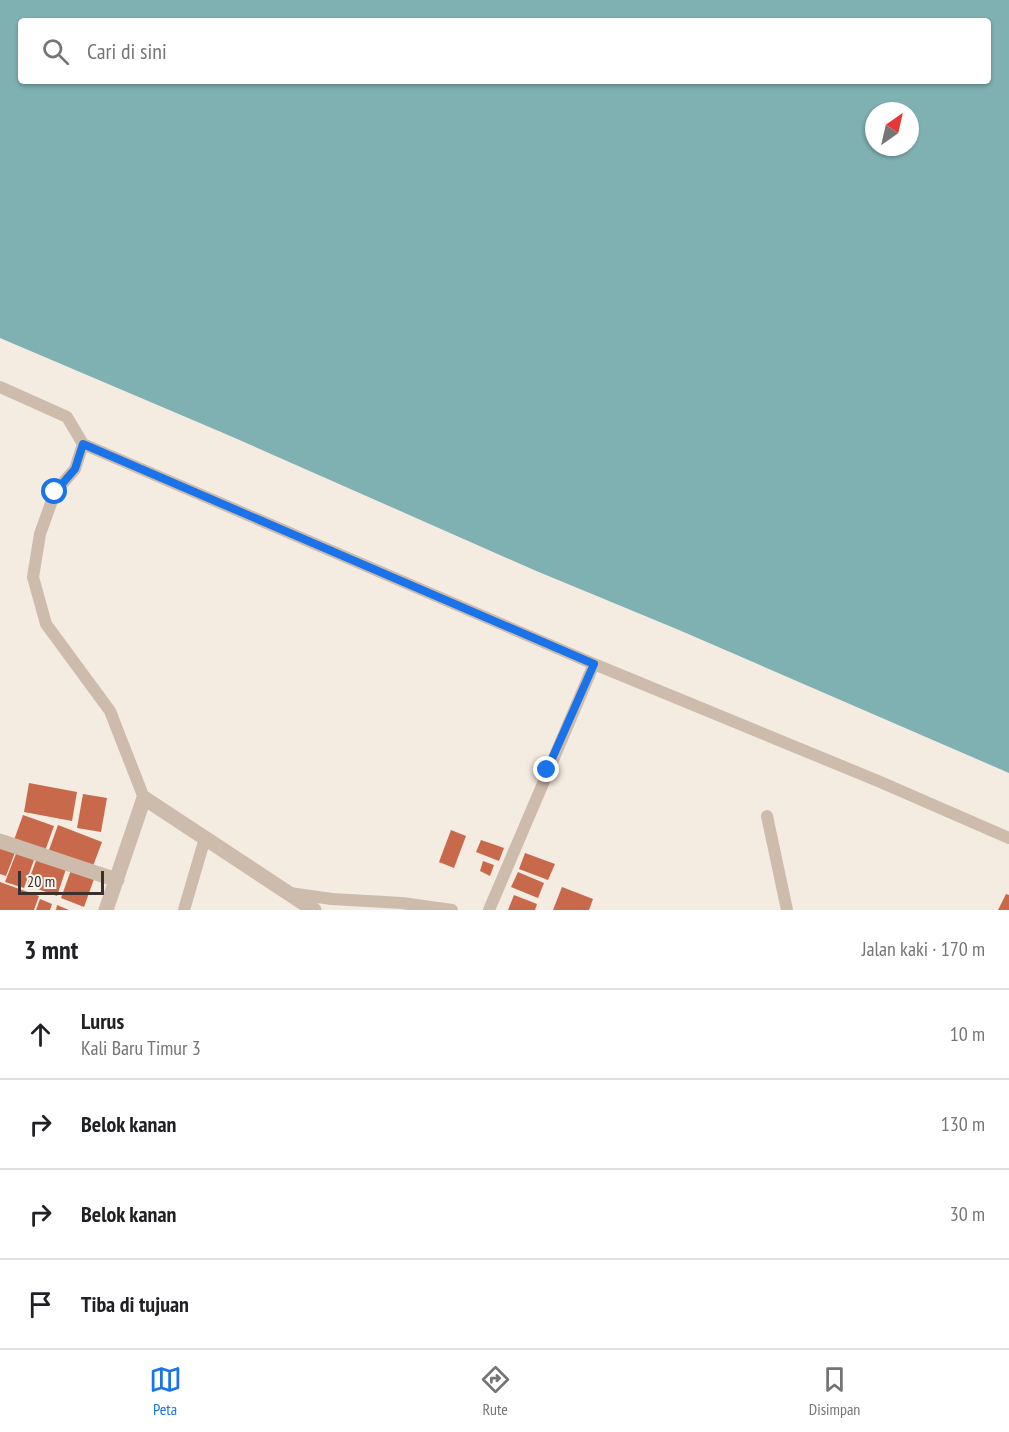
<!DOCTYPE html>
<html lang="id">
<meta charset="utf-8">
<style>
body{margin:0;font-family:"PT Sans Narrow",sans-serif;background:#f6f6f6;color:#202124}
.compass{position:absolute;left:865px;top:102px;width:54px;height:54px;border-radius:50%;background:#fff;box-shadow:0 2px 4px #0004;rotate:34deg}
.scale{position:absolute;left:18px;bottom:15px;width:86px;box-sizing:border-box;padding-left:6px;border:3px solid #3b302b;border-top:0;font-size:16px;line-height:21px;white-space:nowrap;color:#3b302b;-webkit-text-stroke:4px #fbf5ee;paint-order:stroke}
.stop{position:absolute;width:18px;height:18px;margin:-14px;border:4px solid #1a73e8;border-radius:50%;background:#fff}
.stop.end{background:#1a73e8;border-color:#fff;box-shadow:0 2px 6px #0008}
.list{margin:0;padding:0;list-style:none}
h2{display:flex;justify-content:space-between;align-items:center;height:78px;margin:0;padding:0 24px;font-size:26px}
h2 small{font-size:20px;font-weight:400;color:#757577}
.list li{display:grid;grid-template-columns:39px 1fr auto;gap:18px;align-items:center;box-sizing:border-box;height:90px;padding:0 24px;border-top:2px solid #e0e0e0}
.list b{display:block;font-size:22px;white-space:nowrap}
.list p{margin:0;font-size:20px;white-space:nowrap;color:#757577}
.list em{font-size:20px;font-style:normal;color:#757577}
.icon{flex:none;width:33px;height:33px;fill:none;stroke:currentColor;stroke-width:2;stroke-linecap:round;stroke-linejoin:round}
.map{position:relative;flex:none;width:1009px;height:910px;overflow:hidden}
.search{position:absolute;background:#fff;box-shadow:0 2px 4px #0004;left:18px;right:18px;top:18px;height:66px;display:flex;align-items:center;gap:15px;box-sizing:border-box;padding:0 21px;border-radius:6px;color:#757577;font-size:22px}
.sheet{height:438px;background:#fff}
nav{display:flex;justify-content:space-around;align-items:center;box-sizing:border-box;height:84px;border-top:2px solid #e0e0e0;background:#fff;font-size:16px;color:#757577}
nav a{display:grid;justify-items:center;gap:3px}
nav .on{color:#1a73e8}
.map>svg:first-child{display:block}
.water{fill:#7fb0b2;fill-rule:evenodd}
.building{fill:#c8694b}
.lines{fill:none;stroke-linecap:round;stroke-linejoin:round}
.service{stroke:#cdbbac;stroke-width:12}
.minor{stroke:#cdbbac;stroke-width:15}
.route{stroke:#1a73e8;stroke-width:8}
</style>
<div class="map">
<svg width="1009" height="910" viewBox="0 0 1009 910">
<rect width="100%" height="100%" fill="#f4ebe1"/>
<!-- water -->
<path class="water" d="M0,0H1009V773L679,630L534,570L228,435L0,338ZM21,21H988V81H21ZM874,111H910V147H874Z"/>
<!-- building -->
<path class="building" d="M29,783L77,792L72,821L24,812Z
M83,794L107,798L101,832L77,828Z
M23,815L54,826L45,851L14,840Z
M58,825L102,842L93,866L49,850Z
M451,830L466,836L454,868L439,862Z
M481,840L504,848L499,861L476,852Z
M0,844L16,850L6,876L0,874Z
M17,851L35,857L24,888L5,882Z
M525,853L555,864L548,880L519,869Z
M37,858L66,869L57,896L27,885Z
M483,861L494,865L490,876L480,871Z
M71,870L94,879L84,907L61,898Z
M518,872L544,883L538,898L511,887Z
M0,882L39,896L34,910H0Z
M562,887L593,899L589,910H553Z
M1006,894L1009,895V910H998Z
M514,895L537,904L535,910H508Z
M40,899L52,904L50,910H36Z
M57,905L69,910H56Z"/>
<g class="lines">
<!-- service -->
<path class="service" d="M0,387L67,417L83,444L75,469L55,492L40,534L33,577L46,624L110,711L144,798
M83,444L594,664L878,781L1009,838
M767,816L787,910
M289,893L332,899L402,903L452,910
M184,910L205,838
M489,910L594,664"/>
<!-- minor -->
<path class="minor" d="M0,841L117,880
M106,910L144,798L314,910"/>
</g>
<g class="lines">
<!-- route -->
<path class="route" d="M55,492L75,469L83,444L594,664L547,770"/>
</g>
</svg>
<svg class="compass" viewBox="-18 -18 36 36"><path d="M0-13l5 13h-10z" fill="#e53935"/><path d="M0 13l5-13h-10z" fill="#757577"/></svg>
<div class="scale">20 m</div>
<div class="stop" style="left:55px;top:492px"></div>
<div class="stop end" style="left:547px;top:770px"></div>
<div class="search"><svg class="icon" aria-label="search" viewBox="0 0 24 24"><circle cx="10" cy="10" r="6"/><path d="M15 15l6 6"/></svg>Cari di sini</div>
</div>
<section class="sheet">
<h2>3 mnt<small>Jalan kaki · 170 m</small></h2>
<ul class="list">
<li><svg class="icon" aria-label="ahead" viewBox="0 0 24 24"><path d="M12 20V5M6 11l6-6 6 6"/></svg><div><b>Lurus</b><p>Kali Baru Timur 3</p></div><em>10 m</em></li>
<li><svg class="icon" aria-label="right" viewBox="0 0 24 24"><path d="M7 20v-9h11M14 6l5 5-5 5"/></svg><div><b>Belok kanan</b></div><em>130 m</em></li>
<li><svg class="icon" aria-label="right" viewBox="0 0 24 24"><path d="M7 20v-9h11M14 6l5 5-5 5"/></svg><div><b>Belok kanan</b></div><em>30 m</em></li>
<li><svg class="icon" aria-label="arrive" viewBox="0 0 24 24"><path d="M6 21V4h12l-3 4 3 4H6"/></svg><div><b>Tiba di tujuan</b></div></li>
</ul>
</section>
<nav>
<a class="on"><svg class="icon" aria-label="map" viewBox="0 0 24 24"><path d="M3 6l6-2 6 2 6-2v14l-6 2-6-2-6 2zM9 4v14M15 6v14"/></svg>Peta</a>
<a><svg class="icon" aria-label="directions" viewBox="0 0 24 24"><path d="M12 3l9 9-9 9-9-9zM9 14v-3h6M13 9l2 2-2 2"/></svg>Rute</a>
<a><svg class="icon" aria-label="saved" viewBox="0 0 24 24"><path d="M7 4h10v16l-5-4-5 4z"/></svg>Disimpan</a>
</nav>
